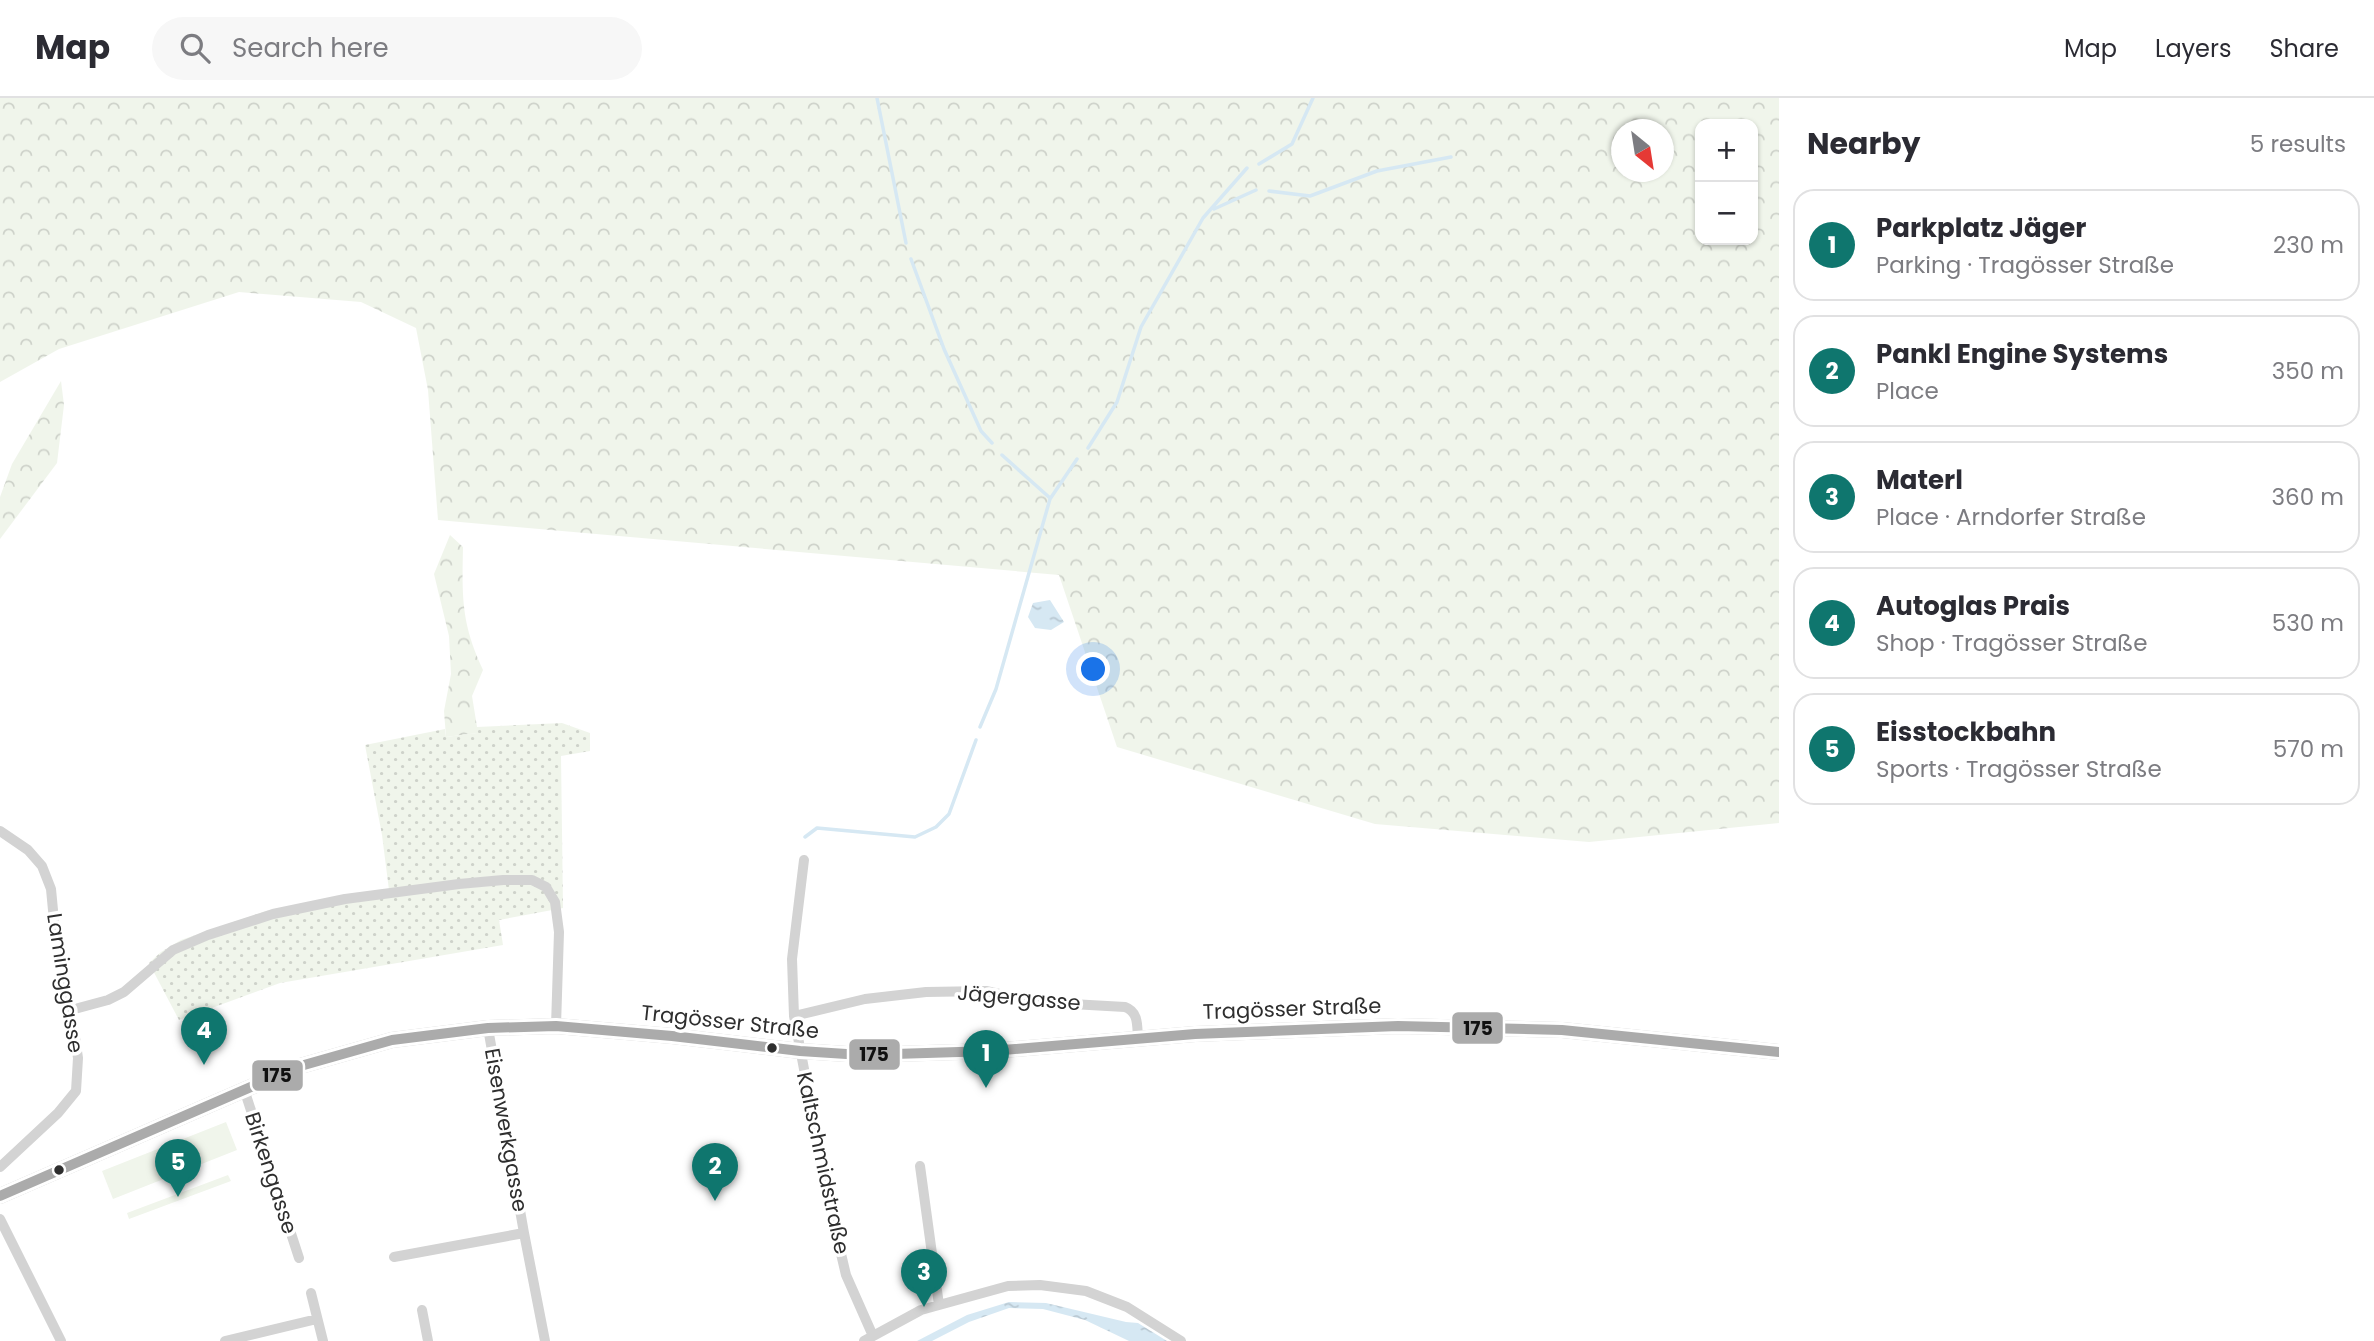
<!DOCTYPE html>
<meta charset="utf-8">
<style>
body{margin:0;font-family:Poppins,sans-serif;background:#f7f7f7;color:#2b2b33}
.controls{position:absolute;right:21px;top:21px;display:grid;overflow:hidden;border-radius:14px;box-shadow:0 2px 5px #0004}
.controls button{width:63px;height:63px;display:grid;place-items:center;padding:0;border:0;border-bottom:2px solid #e1e1e2;background:#fff;color:#2b2b33;font:35px sans-serif}
.compass{position:absolute;left:1611px;top:21px;width:63px;height:63px;border-radius:50%;background:#fff;box-shadow:0 2px 5px #0004;rotate:150deg}
.you{position:absolute;left:1094px;top:572px;width:24px;height:24px;margin:-18px;border:5px solid #fff;border-radius:50%;background:#1a73e8;box-shadow:0 0 0 10px #1a73e833}
.badge{display:grid;place-items:center;width:46px;height:46px;border-radius:50%;background:#0f766e;color:#fff;font-size:23px;font-weight:700}
.pin{position:absolute;translate:-50% -58px;filter:drop-shadow(0 2px 4px #0008)}
.pin::after{content:'';position:absolute;top:37px;width:24px;height:21px;background:inherit;clip-path:polygon(0 0,100% 0,50% 100%)}
.list{margin:0;padding:0;list-style:none}
h2{display:flex;justify-content:space-between;align-items:center;height:91px;margin:0;padding:0 28px;font-size:30px}
h2 small{font-size:23px;font-weight:400;color:#7c7c81}
.list li{display:grid;grid-template-columns:46px 1fr auto;gap:21px;align-items:center;box-sizing:border-box;height:112px;margin:0 14px 14px;padding:0 14px;border:2px solid #e1e1e2;border-radius:21px}
.list b{display:block;font-size:26px;white-space:nowrap}
.list p{margin:0;font-size:23px;white-space:nowrap;color:#7c7c81}
.list em{font-size:23px;font-style:normal;color:#7c7c81}
.icon{flex:none;width:38px;height:38px;fill:none;stroke:currentColor;stroke-width:2;stroke-linecap:round;stroke-linejoin:round}
.map{position:relative;flex:none;width:1779px;height:1243px;overflow:hidden}
header{display:flex;align-items:center;gap:42px;box-sizing:border-box;height:98px;padding:0 35px;background:#fff;border-bottom:2px solid #e1e1e2}
header strong{font-size:33px}
nav{display:flex;gap:38px;margin-inline-start:auto;font-size:24px}
.search{width:490px;height:63px;background:#f7f7f7;display:flex;align-items:center;gap:18px;box-sizing:border-box;padding:0 24px;border-radius:38px;color:#7c7c81;font-size:26px}
main{display:flex}
aside{flex:1;background:#fff}
.map>svg:first-child{display:block}
.grass{fill:#f0f5eb}
.forest{fill:url(#forest-crowns);fill-rule:evenodd}
.park{fill:url(#park-dots)}
.water{fill:url(#water-ripples)}
.lines{fill:none;stroke-linecap:round;stroke-linejoin:round}
.stream{stroke:#d6e8f3;stroke-width:3.5}
.minor{stroke:#d3d3d3;stroke-width:10}
.secondary{stroke:#ccc;stroke-width:16}
.bus-1-casing{stroke:#fff;stroke-width:16}
.bus-1{stroke:#ababab;stroke-width:10}
.bus-dot{fill:#2e2e2e;stroke:#fff;stroke-width:2.5}
.labels{text-anchor:middle;stroke-width:7;stroke-linejoin:round;paint-order:stroke}
.street-label{font-size:21px;fill:#2e2e2e;stroke:#fff}
.line-badge{stroke:#fff;stroke-width:2.5}
.pale-badge-label{font-size:19px;text-anchor:middle;font-weight:bold;fill:#111}
</style>
<header>
<strong>Map</strong>
<div class="search"><svg class="icon" aria-label="search" viewBox="0 0 24 24"><circle cx="10" cy="10" r="6"/><path d="M15 15l6 6"/></svg>Search here</div>
<nav><a>Map</a><a>Layers</a><a>Share</a></nav>
</header>
<main>
<div class="map">
<svg width="1779" height="1243" viewBox="0 0 1779 1243">
<defs>
<pattern id="forest-crowns" width="20" height="18" patternUnits="userSpaceOnUse" patternTransform="scale(1.75)"><rect width="20" height="18" fill="#f0f5eb"/><path d="M2 6a3 3 0 1 1 6 0M12 15a3 3 0 1 1 6 0" fill="none" stroke="#ced2ca"/></pattern>
<pattern id="park-dots" width="8" height="8" patternUnits="userSpaceOnUse" patternTransform="scale(1.75)"><rect width="8" height="8" fill="#f0f5eb"/><path d="M2 2h.1M6 6h.1" fill="none" stroke="#ced2ca" stroke-width="1.8" stroke-linecap="round"/></pattern>
<pattern id="water-ripples" width="26" height="14" patternUnits="userSpaceOnUse" patternTransform="scale(1.75)"><rect width="26" height="14" fill="#d6e8f3"/><path d="M2 4q2-2 4 0t4 0M15 11q2-2 4 0t4 0" fill="none" stroke="#b8c7d1"/></pattern>
</defs>
<rect width="100%" height="100%" fill="#fff"/>
<!-- grass -->
<path class="grass" d="M226,1024L237,1052L113,1101L102,1073Z
M228,1077L231,1083L129,1121L127,1115Z"/>
<!-- forest -->
<path class="forest" d="M0,0H1779V725L1589,744L1375,726L1117,649L1059,477L438,422L428,292L416,230L361,204L239,194L59,251L0,284ZM1753,26V142H1700V26ZM1622,32H1664V74H1622Z
M61,283L64,307L57,365L0,441V399L12,366Z
M450,437L463,449C462,499 461,525 483,572L472,598L478,635L446,639L444,613L451,576L449,538L434,476Z"/>
<!-- park -->
<path class="park" d="M562,625L590,635V653L561,658L563,810L499,822L503,847L280,885L179,922L149,865L161,854L181,842L266,813L389,792L382,737L365,647L445,631L446,639L477,635V629Z"/>
<!-- water -->
<path class="water" d="M1050,502L1064,524L1051,532L1035,530L1028,519L1033,505Z
M1009,1204L1046,1205L1126,1224L1138,1225L1167,1243H1129L1085,1222L1043,1211L1009,1210L969,1224L932,1243H917L967,1217Z"/>
<g class="lines">
<!-- stream -->
<path class="stream" d="M877,0L906,145
M1259,66L1292,46L1313,0
M1269,93L1310,98L1377,73L1451,59
M1214,111L1256,92
M911,161L944,251L981,333L992,345
M1088,350L1117,304L1141,229L1203,120L1247,70
M1002,357L1050,400
M980,629L996,591L1050,401L1077,361
M805,739L817,730L915,739L936,729L949,716L976,642"/>
<!-- minor -->
<path class="minor" d="M0,733L28,752L42,768L51,791L58,865L71,912L78,960L76,993L58,1015L0,1069
M804,762L792,861L794,918L830,1109L846,1177L873,1238
M71,912L108,902L124,894L173,852L208,837L273,816L345,801L459,786L503,782H532L546,789L555,804L559,834L556,928
M794,918L865,901L926,894L986,893L1036,904L1125,909C1139,914 1137,928 1138,941
M244,991L299,1160
M920,1068L939,1207
M0,1121L61,1243
M524,1135L545,1243
M394,1159L524,1135L488,930
M311,1195L323,1243
M422,1212L428,1243
M225,1243L317,1221
M864,1243L921,1212L1008,1188L1040,1187L1086,1193L1127,1209L1181,1243"/>
<!-- secondary -->
<path class="secondary" d="M0,1098L297,969L392,942L488,930L556,928L672,938L800,953L862,957L991,953L1195,936L1398,928L1562,932L1779,954"/>
<defs>
<path id="bus-1" d="M0,1098L297,969L392,942L488,930L556,928L672,938L800,953L862,957L991,953L1195,936L1398,928L1562,932L1779,954"/>
</defs>
<!-- bus-1 casing -->
<use href="#bus-1" class="bus-1-casing"/>
<!-- bus-1 -->
<use href="#bus-1" class="bus-1"/>
</g>
<!-- markers -->
<g class="bus-dot">
<circle cx="772" cy="950" r="6"/>
<circle cx="59" cy="1072" r="6"/>
</g>
<g class="labels">
<!-- street labels -->
<g class="street-label">
<text transform="translate(65 885) rotate(81)" y="7">Laminggasse</text>
<text transform="translate(1019 900) rotate(5)" y="7">Jägergasse</text>
<text transform="translate(1292 911) rotate(-2)" y="7">Tragösser Straße</text>
<text transform="translate(730 924) rotate(6)" y="7">Tragösser Straße</text>
<text transform="translate(506 1032) rotate(80)" y="7">Eisenwerkgasse</text>
<text transform="translate(823 1065) rotate(78)" y="7">Kaltschmidstraße</text>
<text transform="translate(271 1075) rotate(72)" y="7">Birkengasse</text>
</g>
</g>
<g class="line-badge">
<rect x="1451" y="913" width="53" height="34" rx="7" fill="#ababab"/>
<rect x="848" y="940" width="53" height="33" rx="7" fill="#ababab"/>
<rect x="251" y="961" width="53" height="33" rx="7" fill="#ababab"/>
</g>
<g class="pale-badge-label">
<text x="1478" y="937">175</text>
<text x="874" y="963">175</text>
<text x="277" y="984">175</text>
</g>
</svg>
<div class="controls">
<button>+</button>
<button>−</button>
</div>
<svg class="compass" viewBox="-18 -18 36 36"><path d="M0-13l5 13h-10z" fill="#e53935"/><path d="M0 13l5-13h-10z" fill="#7c7c81"/></svg>
<div class="you"></div>
<div class="pin badge" style="left:986px;top:990px">1</div>
<div class="pin badge" style="left:715px;top:1103px">2</div>
<div class="pin badge" style="left:924px;top:1209px">3</div>
<div class="pin badge" style="left:204px;top:967px">4</div>
<div class="pin badge" style="left:178px;top:1099px">5</div>
</div>
<aside>
<h2>Nearby<small>5 results</small></h2>
<ul class="list">
<li><span class="badge">1</span><div><b>Parkplatz Jäger</b><p>Parking · Tragösser Straße</p></div><em>230 m</em></li>
<li><span class="badge">2</span><div><b>Pankl Engine Systems</b><p>Place</p></div><em>350 m</em></li>
<li><span class="badge">3</span><div><b>Materl</b><p>Place · Arndorfer Straße</p></div><em>360 m</em></li>
<li><span class="badge">4</span><div><b>Autoglas Prais</b><p>Shop · Tragösser Straße</p></div><em>530 m</em></li>
<li><span class="badge">5</span><div><b>Eisstockbahn</b><p>Sports · Tragösser Straße</p></div><em>570 m</em></li>
</ul>
</aside>
</main>
